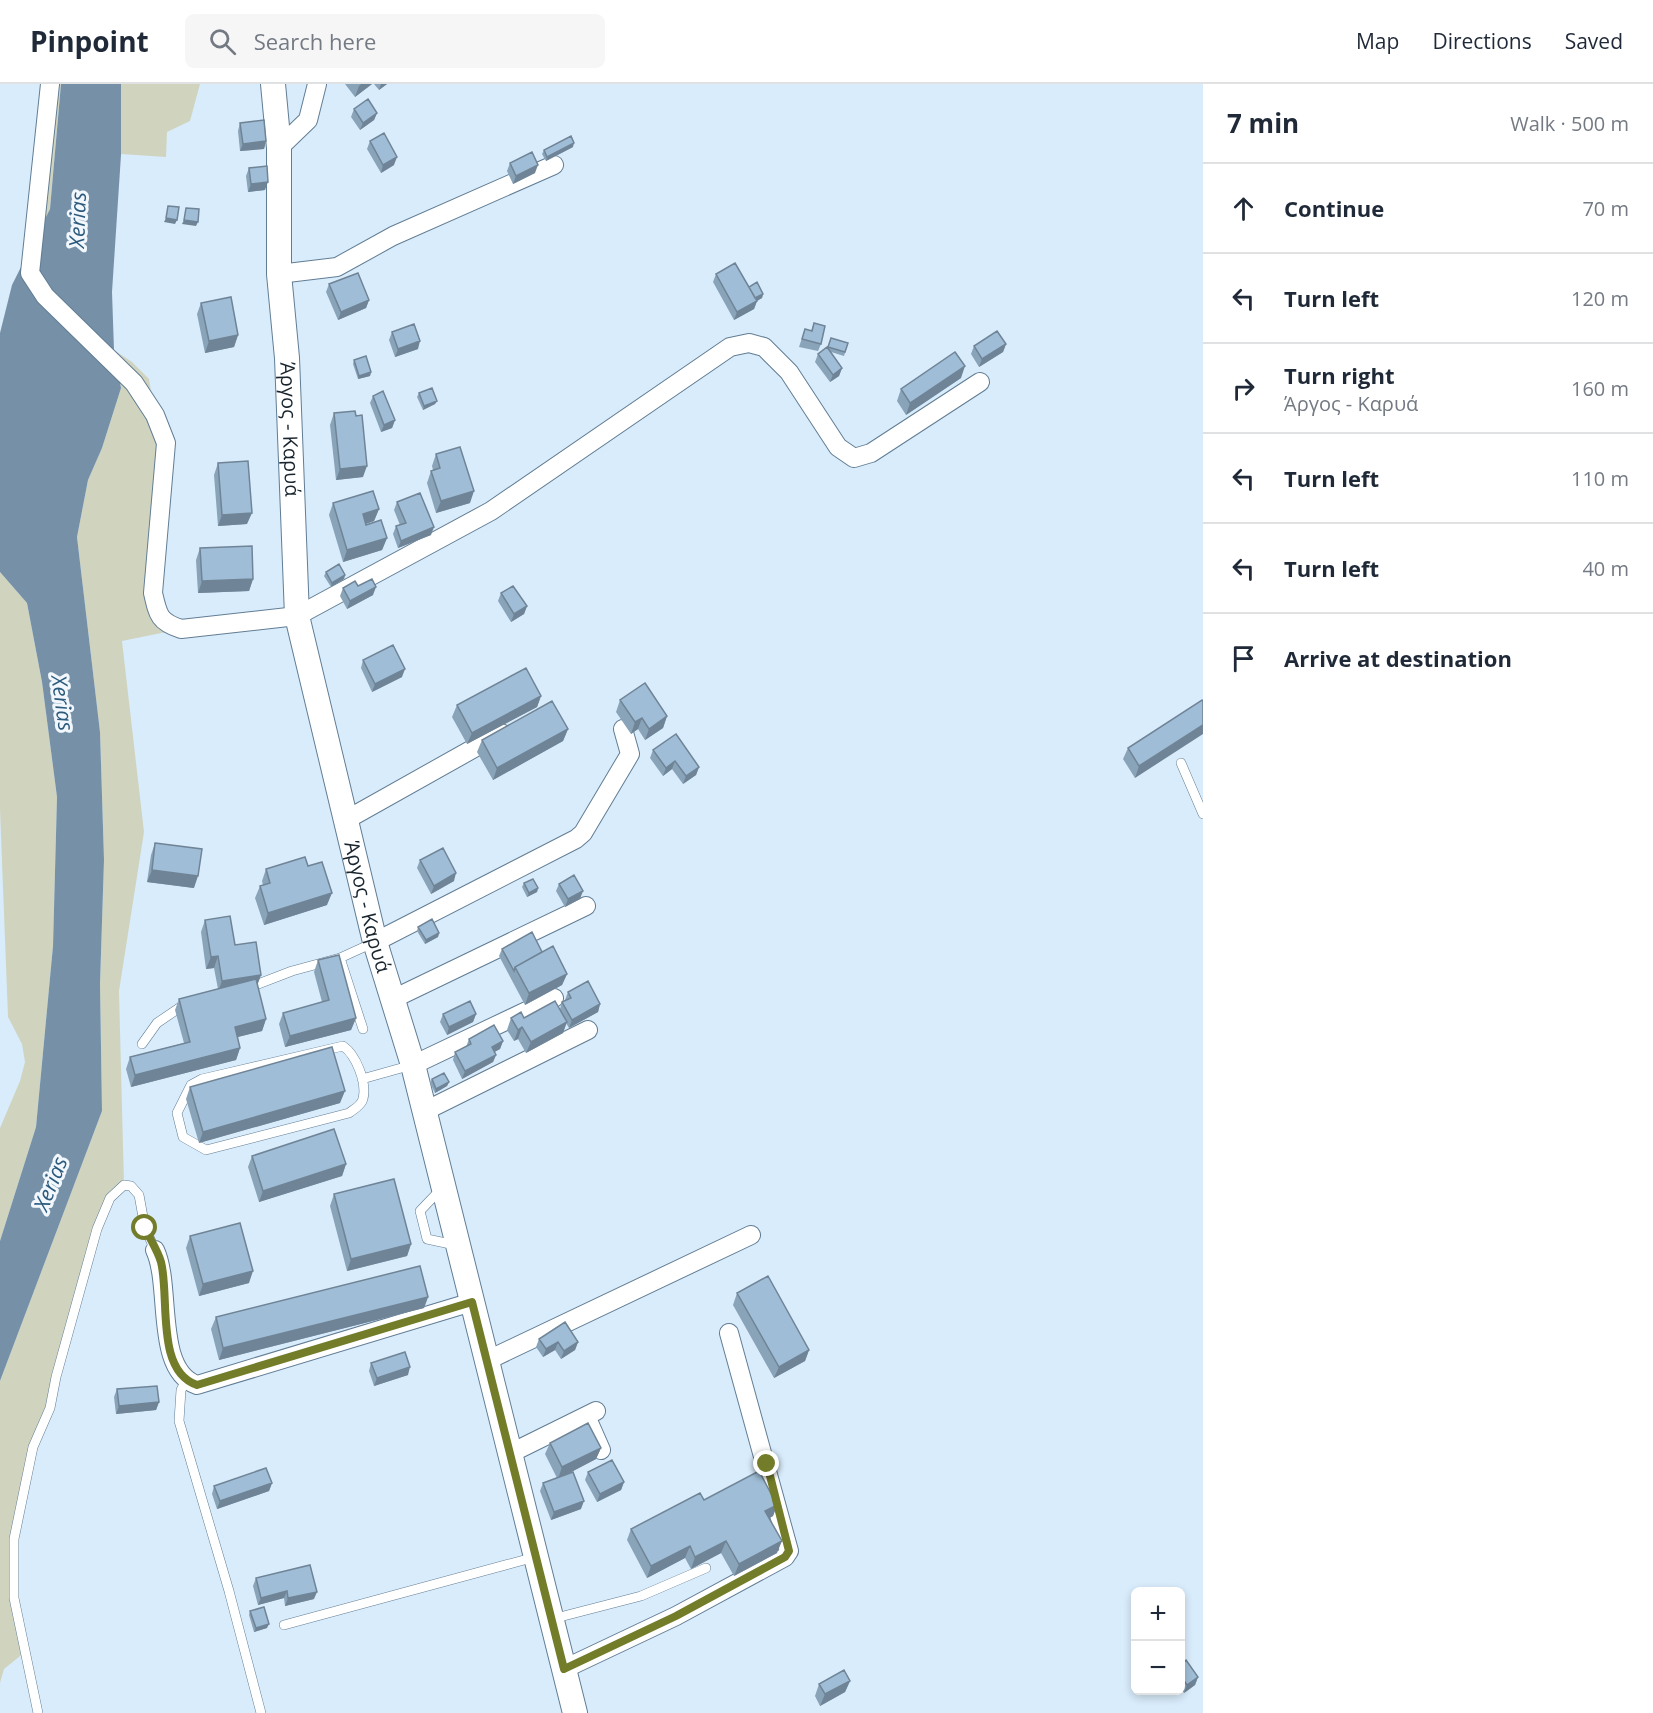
<!DOCTYPE html>
<meta charset="utf-8">
<style>
body{margin:0;font-family:"Open Sans",sans-serif;background:#f6f6f7;color:#1f2937}
.controls{position:absolute;right:18px;bottom:18px;display:grid;overflow:hidden;border-radius:9px;box-shadow:0 3px 9px #0003}
.controls button{width:54px;height:54px;display:grid;place-items:center;padding:0;border:0;border-bottom:2px solid #e0e1e3;background:#fff;color:#1f2937;font:30px sans-serif}
.stop{position:absolute;width:18px;height:18px;margin:-14px;border:4px solid #737c28;border-radius:50%;background:#fff}
.stop.end{background:#737c28;border-color:#fff;box-shadow:0 2px 6px #0008}
.list{margin:0;padding:0;list-style:none}
h2{display:flex;justify-content:space-between;align-items:center;height:78px;margin:0;padding:0 24px;font-size:26px}
h2 small{font-size:20px;font-weight:400;color:#747a83}
.list li{display:grid;grid-template-columns:39px 1fr auto;gap:18px;align-items:center;box-sizing:border-box;height:90px;padding:0 24px;border-top:2px solid #e0e1e3}
.list b{display:block;font-size:22px;white-space:nowrap}
.list p{margin:0;font-size:20px;white-space:nowrap;color:#747a83}
.list em{font-size:20px;font-style:normal;color:#747a83}
.icon{flex:none;width:33px;height:33px;fill:none;stroke:currentColor;stroke-width:2;stroke-linecap:round;stroke-linejoin:round}
.map{position:relative;flex:none;width:1203px;height:1629px;overflow:hidden}
header{display:flex;align-items:center;gap:36px;box-sizing:border-box;height:84px;padding:0 30px;background:#fff;border-bottom:2px solid #e0e1e3}
header strong{font-size:28px}
nav{display:flex;gap:33px;margin-inline-start:auto;font-size:21px}
.search{width:420px;height:54px;background:#f6f6f7;display:flex;align-items:center;gap:15px;box-sizing:border-box;padding:0 21px;border-radius:9px;color:#747a83;font-size:22px}
main{display:flex}
aside{flex:1;background:#fff}
.map>svg:first-child{display:block}
.green{fill:#d0d4bf}
.water{fill:#7691a7}
.lines{fill:none;stroke-linecap:round;stroke-linejoin:round}
.lane-casing{stroke:#617d94;stroke-width:10}
.street-casing{stroke:#617d94;stroke-width:20}
.secondary-casing{stroke:#617d94;stroke-width:26}
.lane{stroke:#fff;stroke-width:9}
.street{stroke:#fff;stroke-width:18}
.secondary{stroke:#fff;stroke-width:24}
.wall{fill:#89a3b8}
.shaded-wall{fill:#6f8496}
.building{fill:#9fbdd6;stroke:#6f8496;stroke-width:1.5}
.route{stroke:#737c28;stroke-width:8}
.labels{text-anchor:middle;stroke-width:6;stroke-linejoin:round;paint-order:stroke}
.street-label{font-size:20px;fill:#19252e;stroke:#f1f7fc}
.water-label{font-size:21px;font-style:italic;fill:#2c5a7c;stroke:#f1f7fc}
</style>
<header>
<strong>Pinpoint</strong>
<div class="search"><svg class="icon" aria-label="search" viewBox="0 0 24 24"><circle cx="10" cy="10" r="6"/><path d="M15 15l6 6"/></svg>Search here</div>
<nav><a>Map</a><a>Directions</a><a>Saved</a></nav>
</header>
<main>
<div class="map">
<svg width="1203" height="1629" viewBox="0 0 1203 1629">
<rect width="100%" height="100%" fill="#d9ecfb"/>
<!-- green -->
<path class="green" d="M50,0H61L50,125L33,161Z
M121,0H200L190,37L167,48L166,73L121,70Z
M114,266L132,278L149,295L155,331L166,359L153,509L181,545L122,557L144,748L119,907L124,1101L110,1114L33,1363L14,1455L13,1497L25,1568L4,1585L0,1599V1297L102,1027L100,900L104,776L100,648L77,453L88,396L102,364L121,304Z
M0,488L27,519L42,598L57,713L53,862L36,1043L0,1157V1044L20,997L25,978L22,960L8,933L0,726Z"/>
<!-- water -->
<path class="water" d="M61,0H121V71L112,208L114,266L121,304L102,364L88,396L77,453L100,648L104,776L100,900L102,1027L0,1297V1157L36,1043L53,862L57,713L42,598L27,519L0,488V249L12,201L50,125Z"/>
<g class="lines">
<defs>
<path id="lane" d="M1181,679L1203,730
M340,874L363,945
M248,904L292,887L340,874L375,858
M142,960L157,939L185,920
M343,962C356,971 367,998 363,1015C361,1022 354,1025 349,1029L206,1066L183,1053L177,1029L191,1001L202,995Z
M362,995L412,981
M441,1105L420,1127L427,1155L455,1161
M186,1297L181,1306L179,1337L229,1507L261,1629
M552,1535L641,1512L706,1484
M284,1541L535,1473
M38,1629L14,1514V1455L33,1363L50,1324L56,1293L97,1145L110,1114L124,1101L131,1102L139,1111L145,1144L155,1166"/>
<path id="street" d="M50,0L30,189L45,212L134,299L155,331L166,359L153,509C158,531 159,538 181,545L297,532L491,427L730,263L749,259L764,263L789,288L838,363L854,374L871,369L980,298
M279,64L308,36L317,0
M279,190L337,183L393,152L554,81
M346,736L501,649
M375,858L576,755L583,749L630,670L623,645
M393,915L586,822
M413,981L554,914
M423,1028L588,946
M155,1166C172,1202 154,1286 197,1301L472,1218
M486,1277L751,1151
M586,1332L601,1366
M509,1370L596,1327
M564,1585L676,1532L785,1473L789,1467L729,1249"/>
<g id="secondary">
<path id="s1" d="M273,0L279,64V190L287,274L297,532L375,858L413,981L575,1629"/>
</g>
</defs>
<!-- lane casing -->
<use href="#lane" class="lane-casing"/>
<!-- street casing -->
<use href="#street" class="street-casing"/>
<!-- secondary casing -->
<use href="#secondary" class="secondary-casing"/>
<!-- lane -->
<use href="#lane" class="lane"/>
<!-- street -->
<use href="#street" class="street"/>
<!-- secondary -->
<use href="#secondary" class="secondary"/>
</g>
<!-- wall -->
<path class="wall" d="M345,0H372L355,13Z
M374,0H387L379,6Z
M354,25L377,29L374,36L360,46L351,33Z
M240,39L266,57L264,65L240,67L238,47Z
M370,57L394,81L381,89L367,65Z
M573,63L546,77L542,70L544,66Z
M510,79L535,89L513,100L507,87Z
M249,84L265,106L248,108L246,92Z
M716,190L749,203L763,210L762,214L757,217L754,225L734,236L713,198Z
M329,200L369,216L366,224L338,236L326,208Z
M201,219L238,251L234,263L205,269L197,230Z
M814,239L821,260L818,267L799,263L805,245L811,247Z
M392,248L418,265L395,273L389,256Z
M831,254L848,259L844,272L831,268L842,284L839,292L830,298L815,278L818,270L828,264Z
M1006,260L1003,268L979,283L971,270L974,262Z
M354,276L371,288L370,292L358,295L353,280Z
M961,294L906,331L897,317L901,305Z
M419,309L437,317L435,320L423,326L417,313Z
M373,312L395,336L392,344L381,348L370,319Z
M334,329L363,393L336,396L330,341Z
M436,370L470,419L436,429L427,399L431,387L433,386L432,382Z
M218,379L247,440L218,442L214,391Z
M397,418L431,451L398,464L393,450L396,442L400,441L394,426Z
M333,419L379,425L374,437L366,440L387,454L382,466L343,478L329,431Z
M200,464L253,495L249,507L198,509L196,476Z
M326,488L345,491L344,495L331,503L324,492Z
M358,502L373,511L347,525L340,512L343,504Z
M501,509L527,522L524,530L511,538L498,517Z
M363,576L402,593L372,608L361,584Z
M541,612L537,623L467,660L452,633L457,621Z
M620,616L667,632L663,644L645,656L638,645L631,650L616,628Z
M1202,616L1135,694L1123,675L1128,664Z
M568,645L563,657L493,696L477,668L482,656Z
M653,666L699,683L696,691L683,700L672,685L663,692L650,674Z
M155,759L194,804L147,798L151,771Z
M420,776L454,797L431,810L417,784Z
M308,782L327,821L264,841L255,814L260,802L263,801L262,797L266,785Z
M524,799L538,804L537,808L527,813L522,803Z
M559,800L580,815L565,823L556,807Z
M205,836L235,861L261,891L257,901L266,935L262,947L237,953L240,964L236,976L131,1003L126,985L130,973L184,959L175,926L179,915L218,905L214,884L206,885L201,848Z
M418,843L439,849L438,853L425,860L417,847Z
M502,865L542,868L567,890L562,901L525,921L499,872Z
M318,876L356,934L351,946L285,963L279,940L283,929L322,918L314,888Z
M568,908L600,920L598,928L569,944L566,939L563,949L526,969L518,955L514,957L507,946L511,934H524L560,925L562,918L565,916Z
M443,930H476L473,938L447,951L440,938Z
M469,955L503,957L500,965L494,968L496,971L493,978L462,995L453,976L455,968L466,963Z
M432,995L449,998L447,1002L435,1009L430,999Z
M190,1003L340,1019L199,1059L186,1015Z
M252,1072L346,1080L342,1092L259,1118L248,1083Z
M334,1110L411,1160L407,1172L347,1187L330,1122Z
M190,1152L249,1199L199,1212L186,1164Z
M737,1209L809,1266L805,1277L774,1294L733,1221Z
M428,1213L424,1224L219,1276L211,1245L216,1233Z
M539,1255L578,1258L575,1266L561,1275L555,1266L543,1273L536,1263Z
M371,1279L408,1291L374,1302L369,1287Z
M117,1305L159,1318L156,1326L116,1330L114,1313Z
M550,1359L601,1364L596,1375L571,1388L581,1425L551,1436L540,1407L543,1399L557,1394L545,1370Z
M588,1388L624,1398L621,1406L597,1418L585,1396Z
M272,1399L269,1407L217,1425L212,1410L214,1402Z
M704,1416L777,1421L773,1432L769,1434L777,1469L734,1492L721,1469L691,1485L685,1474L647,1494L627,1456L631,1445Z
M256,1494L314,1515L285,1522L284,1514L258,1521L253,1502Z
M250,1527L267,1544L254,1548L249,1531Z
M1180,1581L1198,1593L1195,1601L1184,1609L1180,1603Z
M850,1597L845,1608L820,1622L815,1612L819,1600Z"/>
<!-- shaded-wall -->
<path class="shaded-wall" d="M361,0H372L355,13L359,2Z
M381,0H387L379,6Z
M377,29L374,36L360,46L363,39Z
M266,57L264,65L240,67L243,60Z
M574,59L573,63L546,77L547,73Z
M397,73L394,81L381,89L383,81Z
M538,81L535,89L513,100L516,92Z
M268,98L265,106L248,108L251,100Z
M166,134L177,136L175,140L164,138Z
M184,136L198,138L196,142L182,140Z
M763,210L762,214L751,220L753,216Z
M369,216L366,224L338,236L341,228Z
M757,217L754,225L734,236L737,228Z
M238,251L234,263L205,269L209,257Z
M420,257L418,265L395,273L398,265Z
M1006,260L1003,268L979,283L982,275Z
M965,282L961,294L906,331L910,319Z
M842,284L839,292L830,298L833,291Z
M371,288L370,292L358,295L359,292Z
M437,317L435,320L423,326L424,322Z
M395,336L392,344L381,348L384,341Z
M367,382L363,393L336,396L340,385Z
M474,407L470,419L436,429L441,417Z
M379,425L374,437L359,442L363,430Z
M252,429L247,440L218,442L222,431Z
M434,443L431,451L398,464L401,457Z
M387,454L382,466L343,478L347,466Z
M345,491L344,495L331,503L332,499Z
M253,495L249,507L198,509L202,497Z
M376,503L373,511L347,525L350,517Z
M527,522L524,530L511,538L514,530Z
M405,585L402,593L372,608L375,600Z
M541,612L537,623L467,660L472,649Z
M667,632L663,644L645,656L649,645Z
M642,634L638,645L631,650L635,638Z
M1203,641V650L1135,694L1139,682Z
M568,645L563,657L493,696L497,684Z
M675,677L672,685L663,692L666,684Z
M699,683L696,691L683,700L686,692Z
M152,786L198,792L194,804L147,798Z
M456,789L454,797L431,810L434,802Z
M538,804L537,808L527,813L529,809Z
M583,807L580,815L565,823L568,815Z
M332,809L327,821L264,841L268,829Z
M439,849L438,853L425,860L426,856Z
M218,872L214,884L206,885L211,873Z
M567,890L562,901L525,921L529,909Z
M261,891L257,902L218,908L222,897Z
M600,920L598,928L569,944L572,936Z
M476,930L473,938L447,951L449,943Z
M356,934L351,946L285,963L290,952Z
M266,935L262,947L230,955L235,943Z
M567,938L563,949L526,969L531,958Z
M522,943L518,955L514,957L518,946Z
M503,957L500,965L489,971L492,963Z
M240,964L236,976L131,1003L135,991Z
M496,971L493,978L462,995L465,987Z
M449,998L447,1002L435,1009L436,1005Z
M345,1007L340,1019L199,1059L203,1048Z
M346,1080L342,1092L259,1118L263,1107Z
M411,1160L407,1172L347,1187L351,1175Z
M253,1187L249,1199L199,1212L203,1200Z
M428,1213L424,1224L219,1276L223,1264Z
M558,1258L555,1266L543,1273L546,1265Z
M578,1258L575,1266L561,1275L564,1267Z
M809,1266L805,1277L774,1294L779,1283Z
M410,1283L408,1291L374,1302L377,1294Z
M159,1318L156,1326L116,1330L119,1322Z
M601,1364L596,1375L558,1395L562,1383Z
M624,1398L621,1406L597,1418L600,1410Z
M272,1399L269,1407L217,1425L220,1417Z
M584,1417L581,1425L551,1436L554,1428Z
M777,1421L773,1432L761,1439L765,1427Z
M726,1457L721,1469L691,1485L695,1473Z
M782,1457L777,1469L734,1492L739,1480Z
M690,1462L685,1474L647,1494L651,1482Z
M287,1507L284,1514L258,1521L261,1514Z
M317,1508L314,1515L285,1522L288,1514Z
M269,1540L267,1544L254,1548L256,1544Z
M1198,1593L1195,1601L1184,1609L1187,1601Z
M850,1597L845,1608L820,1622L825,1610Z"/>
<!-- building -->
<path class="building" d="M368,15L377,29L363,39L354,25Z
M264,36L266,57L243,60L240,39Z
M384,49L397,73L383,81L370,57Z
M571,52L574,59L547,73L544,66Z
M532,68L538,81L516,92L510,79Z
M267,82L268,98L251,100L249,84Z
M168,122L179,123L177,136L166,134Z
M186,124L199,125L198,138L184,136Z
M735,179L757,217L737,228L716,190Z
M358,189L369,216L341,228L329,200Z
M757,198L763,210L755,214L749,203Z
M231,213L238,251L209,257L201,219Z
M814,239L825,242L821,260L802,255L805,245L812,247Z
M414,240L420,257L398,265L392,248Z
M997,247L1006,260L982,275L974,262Z
M831,254L848,259L845,268L828,263Z
M827,263L842,284L833,291L818,270Z
M955,268L965,282L910,319L901,305Z
M366,272L371,288L359,292L354,276Z
M432,304L437,317L424,322L419,309Z
M383,307L395,336L384,341L373,312Z
M355,327L356,332L362,331L367,382L340,385L334,329Z
M460,363L474,407L441,417L431,387L440,384L436,370Z
M248,377L252,429L222,431L218,379Z
M373,407L379,425L363,430L366,441L381,436L387,454L347,466L333,419Z
M420,409L434,443L401,457L396,442L406,439L397,418Z
M252,462L253,495L202,497L200,464Z
M339,480L345,491L332,499L326,488Z
M372,495L376,503L350,517L343,504L355,497L358,502Z
M513,502L527,522L514,530L501,509Z
M393,561L405,585L375,600L363,576Z
M526,584L541,612L472,649L457,621Z
M645,599L667,632L649,645L642,634L635,638L620,616Z
M1202,616L1203,618V641L1139,682L1128,664Z
M552,617L568,645L497,684L482,656Z
M676,650L699,683L686,692L675,677L666,684L653,666Z
M155,759L202,765L198,792L152,786Z
M443,764L456,789L434,802L420,776Z
M305,773L308,782L322,778L332,809L268,829L260,802L270,799L266,785Z
M574,791L583,807L568,815L559,800Z
M533,795L538,804L529,809L524,799Z
M230,832L235,861L256,858L261,891L222,897L218,872L211,873L205,836Z
M432,835L439,849L426,856L418,843Z
M532,848L542,868L515,883L514,887L502,865Z
M553,862L567,890L529,909L515,883Z
M339,871L356,934L290,952L283,929L329,916L318,876Z
M256,895L266,935L235,943L240,964L135,991L130,973L190,958L179,915Z
M588,897L600,920L572,936L562,918L571,914L568,908Z
M470,917L476,930L449,943L443,930Z
M555,917L567,938L531,958L522,943L518,946L511,934L521,928L524,934Z
M494,941L503,957L492,963L496,971L465,987L455,968L471,960L469,955Z
M332,963L345,1007L203,1048L190,1003Z
M444,989L449,998L436,1005L432,995Z
M334,1045L346,1080L263,1107L252,1072Z
M394,1095L411,1160L351,1175L334,1110Z
M240,1139L253,1187L203,1200L190,1152Z
M420,1182L428,1213L223,1264L216,1233Z
M768,1192L809,1266L779,1283L737,1209Z
M565,1238L578,1258L564,1267L558,1258L546,1265L539,1255Z
M405,1268L410,1283L377,1294L371,1279Z
M157,1302L159,1318L119,1322L117,1305Z
M588,1339L601,1364L562,1383L550,1359Z
M612,1376L624,1398L600,1410L588,1388Z
M266,1384L272,1399L220,1417L214,1402Z
M759,1387L777,1421L765,1427L782,1457L739,1480L726,1457L695,1473L690,1462L651,1482L631,1445L700,1409L704,1416Z
M573,1388L584,1417L554,1428L543,1399Z
M310,1481L317,1508L288,1514L287,1507L261,1514L256,1494Z
M264,1523L269,1540L256,1544L250,1527Z
M1186,1576L1198,1593L1187,1601L1180,1591V1581Z
M844,1586L850,1597L825,1610L819,1600Z"/>
<g class="lines">
<!-- route -->
<path class="route" d="M145,1144C150,1155 158,1167 161,1178C170,1213 155,1287 197,1301L472,1218L564,1585L676,1532L785,1473L789,1467L767,1380"/>
</g>
<g class="labels">
<!-- street labels -->
<g class="street-label">
<text dy="7" stroke="none"><textPath href="#s1" startOffset="346">Άργος - Καρυά</textPath></text>
<text dy="7" stroke="none"><textPath href="#s1" startOffset="832">Άργος - Καρυά</textPath></text>
</g>
<!-- water labels -->
<g class="water-label">
<text transform="translate(78 136) rotate(-88)" y="7">Xerias</text>
<text transform="translate(62 619) rotate(82)" y="7">Xerias</text>
<text transform="translate(51 1100) rotate(-68)" y="7">Xerias</text>
</g>
</g>
</svg>
<div class="controls">
<button>+</button>
<button>−</button>
</div>
<div class="stop" style="left:145px;top:1144px"></div>
<div class="stop end" style="left:767px;top:1380px"></div>
</div>
<aside>
<h2>7 min<small>Walk · 500 m</small></h2>
<ul class="list">
<li><svg class="icon" aria-label="ahead" viewBox="0 0 24 24"><path d="M12 20V5M6 11l6-6 6 6"/></svg><div><b>Continue</b></div><em>70 m</em></li>
<li><svg class="icon" aria-label="left" viewBox="0 0 24 24"><path d="M17 20v-9H6M10 6l-5 5 5 5"/></svg><div><b>Turn left</b></div><em>120 m</em></li>
<li><svg class="icon" aria-label="right" viewBox="0 0 24 24"><path d="M7 20v-9h11M14 6l5 5-5 5"/></svg><div><b>Turn right</b><p>Άργος - Καρυά</p></div><em>160 m</em></li>
<li><svg class="icon" aria-label="left" viewBox="0 0 24 24"><path d="M17 20v-9H6M10 6l-5 5 5 5"/></svg><div><b>Turn left</b></div><em>110 m</em></li>
<li><svg class="icon" aria-label="left" viewBox="0 0 24 24"><path d="M17 20v-9H6M10 6l-5 5 5 5"/></svg><div><b>Turn left</b></div><em>40 m</em></li>
<li><svg class="icon" aria-label="arrive" viewBox="0 0 24 24"><path d="M6 21V4h12l-3 4 3 4H6"/></svg><div><b>Arrive at destination</b></div></li>
</ul>
</aside>
</main>
